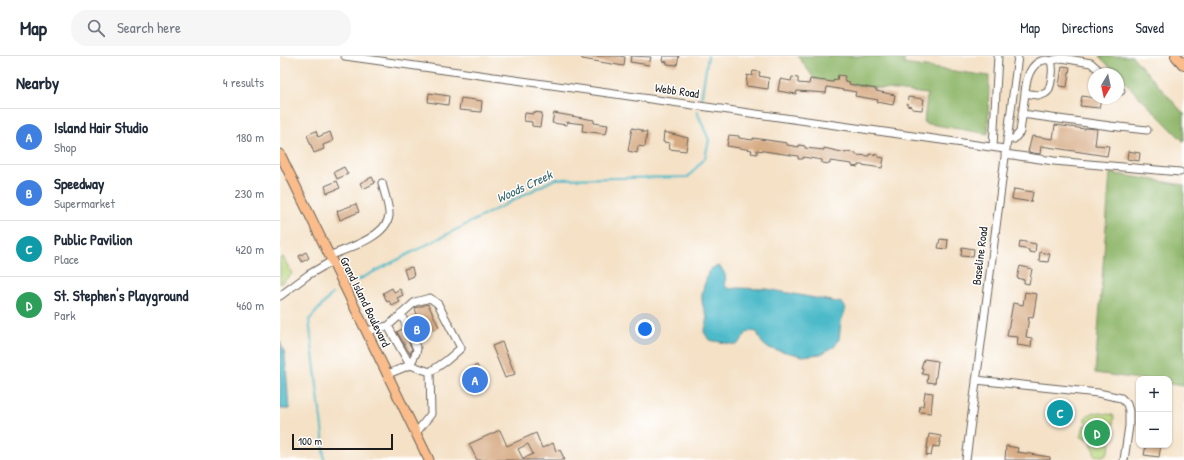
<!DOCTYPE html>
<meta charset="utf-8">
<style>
body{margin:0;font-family:"Patrick Hand",sans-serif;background:#f6f6f7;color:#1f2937}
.controls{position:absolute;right:12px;bottom:12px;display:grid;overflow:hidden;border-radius:8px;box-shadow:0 1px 3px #0004}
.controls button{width:36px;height:36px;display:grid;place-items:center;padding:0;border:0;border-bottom:1px solid #e0e1e3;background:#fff;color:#1f2937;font:20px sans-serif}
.compass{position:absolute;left:808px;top:12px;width:36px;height:36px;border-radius:50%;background:#fff;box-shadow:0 1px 3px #0004;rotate:189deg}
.scale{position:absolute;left:12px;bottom:10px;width:101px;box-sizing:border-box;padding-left:4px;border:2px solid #1c1c1c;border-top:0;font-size:11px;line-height:14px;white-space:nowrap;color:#1c1c1c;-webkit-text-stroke:3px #fff;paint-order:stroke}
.you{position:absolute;left:365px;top:273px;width:14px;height:14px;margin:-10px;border:3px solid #fff;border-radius:50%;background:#1a73e8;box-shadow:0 0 0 6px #1a73e833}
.badge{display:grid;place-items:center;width:26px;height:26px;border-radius:50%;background:#db2777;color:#fff;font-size:13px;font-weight:700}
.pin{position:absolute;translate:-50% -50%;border:2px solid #fff;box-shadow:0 1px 4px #0006}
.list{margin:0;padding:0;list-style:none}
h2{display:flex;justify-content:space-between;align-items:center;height:52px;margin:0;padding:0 16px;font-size:17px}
h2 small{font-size:13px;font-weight:400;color:#747a83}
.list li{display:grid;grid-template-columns:26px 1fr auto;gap:12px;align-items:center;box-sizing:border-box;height:56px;padding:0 16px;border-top:1px solid #e0e1e3}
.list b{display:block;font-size:15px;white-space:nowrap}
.list p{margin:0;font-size:13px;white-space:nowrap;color:#747a83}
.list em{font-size:13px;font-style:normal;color:#747a83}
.icon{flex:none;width:22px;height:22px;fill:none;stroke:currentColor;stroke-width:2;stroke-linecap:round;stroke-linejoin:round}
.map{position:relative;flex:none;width:904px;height:404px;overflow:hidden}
header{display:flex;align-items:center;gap:24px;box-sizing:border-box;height:56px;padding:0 20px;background:#fff;border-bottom:1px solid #e0e1e3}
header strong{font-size:19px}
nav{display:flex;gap:22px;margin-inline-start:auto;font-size:14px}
.search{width:280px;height:36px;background:#f6f6f7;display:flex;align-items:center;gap:10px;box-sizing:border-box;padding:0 14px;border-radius:16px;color:#747a83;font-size:15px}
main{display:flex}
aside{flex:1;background:#fff}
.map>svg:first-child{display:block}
.green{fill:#b9d77e;stroke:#6a7a4d}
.forest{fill:#92b86d;stroke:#576a44}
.water{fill:#4ebac9;stroke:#356b72}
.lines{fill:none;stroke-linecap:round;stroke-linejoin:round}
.stream{stroke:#4ebac9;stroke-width:2}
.building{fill:#d6aa83;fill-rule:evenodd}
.minor-casing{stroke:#686158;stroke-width:9}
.major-casing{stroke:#686158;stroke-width:11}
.highway-casing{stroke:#686158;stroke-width:12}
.minor{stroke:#fff;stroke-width:7}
.major{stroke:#f9bc8a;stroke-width:9}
.highway{stroke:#f9bc8a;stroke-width:10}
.labels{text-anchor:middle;stroke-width:3;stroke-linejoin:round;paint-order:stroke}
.street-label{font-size:12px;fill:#1c1c1c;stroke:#fff}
.water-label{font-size:13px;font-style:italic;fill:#32636a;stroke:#fff}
</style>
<header>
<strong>Map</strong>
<div class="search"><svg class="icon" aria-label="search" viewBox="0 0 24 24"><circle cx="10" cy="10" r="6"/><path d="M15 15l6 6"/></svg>Search here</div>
<nav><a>Map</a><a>Directions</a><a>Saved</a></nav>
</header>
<main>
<aside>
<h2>Nearby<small>4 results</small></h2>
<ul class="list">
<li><span class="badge" style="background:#3f7fe0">A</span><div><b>Island Hair Studio</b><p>Shop</p></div><em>180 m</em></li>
<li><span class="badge" style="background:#3f7fe0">B</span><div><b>Speedway</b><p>Supermarket</p></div><em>230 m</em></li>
<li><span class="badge" style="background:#0f9aa8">C</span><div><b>Public Pavilion</b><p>Place</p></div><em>420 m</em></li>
<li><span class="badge" style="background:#2e9e5b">D</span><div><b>St. Stephen's Playground</b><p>Park</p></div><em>460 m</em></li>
</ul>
</aside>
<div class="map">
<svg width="904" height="404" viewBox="0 0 904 404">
<rect width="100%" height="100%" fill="#fff"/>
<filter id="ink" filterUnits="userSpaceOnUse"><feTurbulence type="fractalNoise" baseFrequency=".025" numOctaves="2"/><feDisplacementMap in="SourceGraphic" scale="8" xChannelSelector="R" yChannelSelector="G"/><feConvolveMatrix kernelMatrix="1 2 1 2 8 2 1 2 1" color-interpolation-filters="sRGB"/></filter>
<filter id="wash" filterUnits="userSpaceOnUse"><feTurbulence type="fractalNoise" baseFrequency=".012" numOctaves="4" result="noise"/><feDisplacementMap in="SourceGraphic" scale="16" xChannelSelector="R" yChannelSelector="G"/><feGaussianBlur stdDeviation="0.9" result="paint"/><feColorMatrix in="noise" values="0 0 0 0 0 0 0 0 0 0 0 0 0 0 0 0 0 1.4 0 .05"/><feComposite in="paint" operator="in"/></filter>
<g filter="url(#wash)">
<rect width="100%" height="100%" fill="#f4e1c6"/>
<!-- green -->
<path class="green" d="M3,201L12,218L0,228V202Z
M814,356L833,359L834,361L830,391L826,399L821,400L814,399V392L812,391V383L801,381L804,369H809L805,365V362Z"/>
<!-- forest -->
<path class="forest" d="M518,0H624V8L709,20L708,78L644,67L647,38L535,24Z
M819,0H852L904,58V86Z
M830,117L904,129V330L889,328V323H859L815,317Z"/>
<!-- water -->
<path class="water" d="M439,210C444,215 448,221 444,228L447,232L451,233L456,232L487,233L562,247L566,252L561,266L559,283L555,290L541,298L523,300L488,292L482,287L477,276C464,273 466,281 457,289L429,284L424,276C432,255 421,257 422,240C422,232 427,224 428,216L432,212Z
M0,285L5,298L9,353H0Z"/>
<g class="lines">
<!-- stream -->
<path class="stream" d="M421,44L428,0
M78,224L275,123L408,121L425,102L429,84L418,58V55
M44,404L43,380L29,264L52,238"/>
</g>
<g id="blocks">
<!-- building -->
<path class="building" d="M302,0H339L345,1L344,10L302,3Z
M351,0L371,1L369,9L350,6Z
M383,0H399L397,9L387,8V6L382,5Z
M782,10L790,11L787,31L779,30Z
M473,15L480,16L479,20L489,22L488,33L466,30L467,19L472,20Z
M558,19L565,20L564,25L570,26L569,28L596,33V35L615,39L613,49L597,46L598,44L575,40L576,36L547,31L546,37L517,35L516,38L498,35L500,23L511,25L512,21L518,22V27L529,28L530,23L553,26L554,23L557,24Z
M149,37L169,40L168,49L148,46Z
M802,40L821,43L819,52L800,50Z
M628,41L644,43L642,54L632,53V51L627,50Z
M181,42L202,45L201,56L179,54Z
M253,56L262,57L260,71L252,70V66L244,65L245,57L253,58Z
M274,57L314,64V67L328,69L326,78L302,75L303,68L287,66V69L272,67Z
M775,69L805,73L806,72L817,73L815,89L829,90L827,100L761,90L760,98L748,96L752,80L773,83Z
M352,72L362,74V76H367L365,91L358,90L357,97L348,95Z
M36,75L38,81L50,76L53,85L43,89L44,93L34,97L27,79Z
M384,76L408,82L406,95L389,93L390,87L383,86Z
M449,79L459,80V82L473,84V82L507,87V89L519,91V89L525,90V92L544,94V92L566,97V96L576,97V99L589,100V98L598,99V101L604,102L602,112L582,109H578V111L572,110V108L550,105V108L542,107V104L523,101V103H518V100L477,94V98L471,97L472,94L447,90Z
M848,95L860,97L859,105L847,103Z
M64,111L68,118L57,123L54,116Z
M92,121L95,127L83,133L80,127Z
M57,125L60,132L47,137L45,130Z
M734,133L753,136L751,146L732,143Z
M76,148L79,156L60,164L57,155Z
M660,183L668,184L667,193L658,192Z
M740,185L756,188L755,197L749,196V194L739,192Z
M682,191L694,193L693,201L681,200Z
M26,196L29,202L22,206L19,200Z
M760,196L770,198L768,206L759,205Z
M740,210L752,213L749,228L744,227V224L737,222Z
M132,211L134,220L127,223L124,213Z
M112,232L114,236L120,233L123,239L117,242L120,246L112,250L109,245L107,246L103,237Z
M745,236L757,238L753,262L749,261L746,281L752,282L751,291L737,289L738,281L727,280L733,247L743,249Z
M148,248L159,271L137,282L131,267L134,266L132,261L137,259L135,252Z
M122,273L132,293L130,298L117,276Z
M222,286L235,318L225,322L212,290Z
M644,303L658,305L655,327L647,326L648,319L642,318L643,312H641Z
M197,309L204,323L196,327L188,314Z
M645,336L653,337L651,357L639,356L640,350H643Z
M776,352L784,353L782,363L775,362Z
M220,374L227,390L256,377L262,392L273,387L276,395L280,394L285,404H197L189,388ZM248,388L253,398L243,403L238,393Z
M649,378L661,380L659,391L653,390L651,400L646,399Z
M866,389H881L879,401L864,399Z
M726,390L738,392L737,396L770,401V404H725Z"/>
</g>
</g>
<g filter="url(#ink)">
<use href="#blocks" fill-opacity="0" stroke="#686158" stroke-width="1"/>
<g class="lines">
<defs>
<path id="minor" d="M65,0L725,93
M770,5L782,2L811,7L823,18
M838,33L841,35
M742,58L830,70L867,74
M727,83H734L740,76L745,37C746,24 749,10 761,5C764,4 768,3 770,5C775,8 771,35 766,37C760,41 751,38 745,37
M713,91L718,0
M725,98L774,105L900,116
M49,200C66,193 106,181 109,160C110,152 104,136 102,127
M0,240L28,219L52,205
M121,258L137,293L136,297L130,309
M108,270L130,309
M87,275L108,270L135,246L150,242L158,248L181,292L166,305L150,316L151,358L136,377
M108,318L130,309L150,316
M696,324L818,337L841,342L847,348L849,355V370L844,404
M686,404L738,0"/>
<path id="major" d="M0,98L149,404"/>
<path id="highway" d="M896,0L904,9"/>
</defs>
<!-- minor casing -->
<use href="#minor" class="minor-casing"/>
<!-- major casing -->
<use href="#major" class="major-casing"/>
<!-- highway casing -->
<use href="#highway" class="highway-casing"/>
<!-- minor -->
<use href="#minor" class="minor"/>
<!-- major -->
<use href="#major" class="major"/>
<!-- highway -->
<use href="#highway" class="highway"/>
</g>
</g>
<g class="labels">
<!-- street labels -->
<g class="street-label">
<text transform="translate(397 35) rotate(8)" y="4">Webb Road</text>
<text transform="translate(700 200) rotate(-83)" y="4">Baseline Road</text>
<text transform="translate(85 246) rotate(64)" y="4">Grand Island Boulevard</text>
</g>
<!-- water labels -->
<g class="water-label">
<text transform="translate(244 130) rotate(-25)" y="5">Woods Creek</text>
</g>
</g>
</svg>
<div class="controls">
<button>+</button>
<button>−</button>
</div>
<svg class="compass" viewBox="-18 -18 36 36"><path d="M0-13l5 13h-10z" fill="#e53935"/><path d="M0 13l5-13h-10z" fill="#747a83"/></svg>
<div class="scale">100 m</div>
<div class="you"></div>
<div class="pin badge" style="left:195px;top:324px;background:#3f7fe0">A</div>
<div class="pin badge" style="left:137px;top:273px;background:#3f7fe0">B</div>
<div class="pin badge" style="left:780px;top:357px;background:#0f9aa8">C</div>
<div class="pin badge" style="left:817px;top:377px;background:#2e9e5b">D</div>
</div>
</main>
